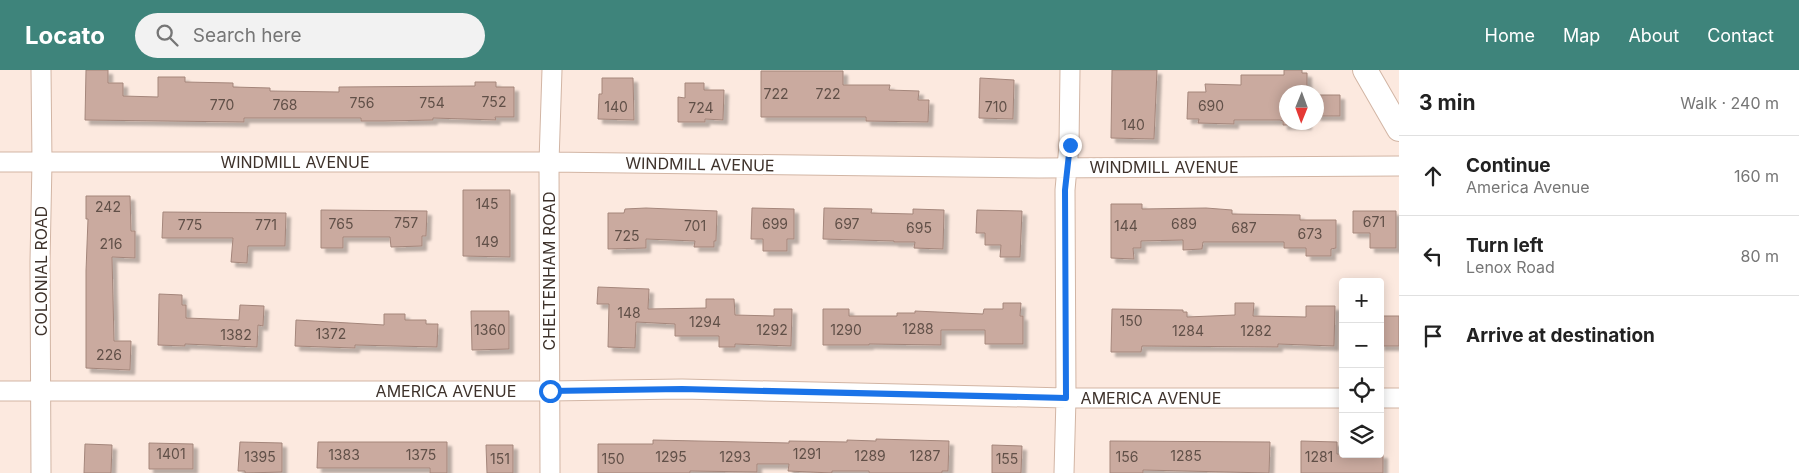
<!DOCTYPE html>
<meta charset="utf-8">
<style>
body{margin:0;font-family:Inter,sans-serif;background:#f2f2f2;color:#222}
.controls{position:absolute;right:15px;bottom:15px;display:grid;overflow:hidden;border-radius:5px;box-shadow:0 2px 12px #0003}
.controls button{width:45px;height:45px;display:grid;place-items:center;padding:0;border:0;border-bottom:1px solid #e0e0e0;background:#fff;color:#222;font:25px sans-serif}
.compass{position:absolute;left:1279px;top:15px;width:45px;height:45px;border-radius:50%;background:#fff;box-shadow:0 2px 12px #0003;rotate:181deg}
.stop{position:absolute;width:15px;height:15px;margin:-11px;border:4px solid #1a73e8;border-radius:50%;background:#fff}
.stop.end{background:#1a73e8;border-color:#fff;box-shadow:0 1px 5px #0008}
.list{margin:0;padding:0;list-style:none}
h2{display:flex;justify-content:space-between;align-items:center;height:65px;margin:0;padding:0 20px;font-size:21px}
h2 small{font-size:16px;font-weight:400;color:#767676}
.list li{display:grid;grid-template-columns:32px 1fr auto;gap:15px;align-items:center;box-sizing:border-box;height:80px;padding:0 20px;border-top:1px solid #e0e0e0}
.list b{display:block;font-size:19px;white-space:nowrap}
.list p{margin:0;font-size:16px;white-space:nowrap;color:#767676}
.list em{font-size:16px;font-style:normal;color:#767676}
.icon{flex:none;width:28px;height:28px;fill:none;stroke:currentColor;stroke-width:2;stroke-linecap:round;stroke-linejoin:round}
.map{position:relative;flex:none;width:1399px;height:403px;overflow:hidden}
header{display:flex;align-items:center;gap:30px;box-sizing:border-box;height:70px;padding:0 25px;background:#3e847b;color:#fff}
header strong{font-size:24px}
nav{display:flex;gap:28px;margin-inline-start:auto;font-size:18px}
.search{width:350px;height:45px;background:#f2f2f2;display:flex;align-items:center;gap:12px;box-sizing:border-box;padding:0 18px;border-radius:28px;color:#767676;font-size:19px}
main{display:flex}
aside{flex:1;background:#fff}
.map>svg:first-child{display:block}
.building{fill:#caaa9f;stroke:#a4867b;filter:url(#shadow)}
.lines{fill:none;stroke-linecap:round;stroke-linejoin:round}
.minor-casing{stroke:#d2b5a4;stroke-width:21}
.tertiary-casing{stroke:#d2b5a4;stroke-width:26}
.minor{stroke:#fff;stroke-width:19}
.tertiary{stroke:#fff;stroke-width:24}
.route{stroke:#1a73e8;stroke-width:6}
.labels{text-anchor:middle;stroke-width:5;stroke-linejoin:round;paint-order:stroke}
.number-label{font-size:14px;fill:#615048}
.street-label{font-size:16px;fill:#3e322b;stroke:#fff}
</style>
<header>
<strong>Locato</strong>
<div class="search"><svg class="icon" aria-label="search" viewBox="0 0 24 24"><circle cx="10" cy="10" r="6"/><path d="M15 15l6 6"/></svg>Search here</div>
<nav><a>Home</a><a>Map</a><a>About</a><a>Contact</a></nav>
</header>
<main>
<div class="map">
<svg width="1399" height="403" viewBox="0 0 1399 403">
<defs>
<filter id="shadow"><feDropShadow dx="4.5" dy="4.5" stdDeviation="1" flood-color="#0004"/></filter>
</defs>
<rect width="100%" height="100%" fill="#fce9df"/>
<!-- building -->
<path class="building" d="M86,0H108V13H123V26L158,27V7H185V12L233,13V17L270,18V21L339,22V17L475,16V12H496V17H514V47H495L496,50L433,48V50L384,51H361V48H244V52L85,50Z
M1112,0H1157L1154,69L1111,68Z
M1284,0H1302V3H1307V22H1286V52H1307V55H1283V51L1280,50H1234V54L1198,53L1199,49H1187L1188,22H1206L1205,14L1241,15V5H1284Z
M761,1H843V15H890L889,20L919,21L918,30H929L928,52L866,51V47H761Z
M602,8H633L634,50L598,49L599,24H602Z
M980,8L1014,10L1013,49L979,48Z
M685,13H704V20H724L723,50L705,49V52H678V27L685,28Z
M1316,25H1340V46H1316Z
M463,120H510V187L463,186Z
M86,126H130L131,161H135V188L112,187L114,271H131L130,300L86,298V201L88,149H86Z
M1111,134H1142V139L1206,138L1232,140V144L1300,145V150H1336V178L1331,179V186H1306V178H1284V172H1203L1202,179L1183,180V170L1141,171V178H1133L1134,189L1111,188Z
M646,138L717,141L716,171H714V177H694L695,171L646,169V178L608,179V143H624L625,139Z
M752,138L794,139V169H787V181H763V169H751Z
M824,138L872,139L871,143L913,144V139L944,140L943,179L914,178L915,172H894V171L823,169Z
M321,140L427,141L426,166H422V176L391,177L390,167H343V178H321Z
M977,140L1022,141L1020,187H1000L1001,175H985V163H976Z
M1353,141H1396V178H1370V163H1353Z
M163,142L286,143L285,176H248L247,193L231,192L233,168H162Z
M598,217L649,219L648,239L706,238V229H734L735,245L774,246V239H792L791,276L735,274V277H719V266H675V254L636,252L635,278L608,277L609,234H597Z
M159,224L182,225V235H186V248L239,250L240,235L264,236L263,256L258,255L257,277L185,274V276L158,275Z
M1003,233H1021L1020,246H1023V274H985V260H941V275L869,274V275H823V239H849V246H897V243H915V241L983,244L984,239H1003Z
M1235,233H1254L1253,246L1306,247V236H1335L1334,276L1278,274V277L1142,276L1141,282H1111L1112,239L1183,240V242H1187V247L1235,245Z
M471,241H509V279L472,280Z
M384,244H405V250H426V254H438L437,277L355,275V278L295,276L296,250L384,255Z
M1380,246H1399V276H1380Z
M876,369L949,371L948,401H942V403H869V401H832V403L788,401L789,394H757V402L690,401V403H598V374H653V370L789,373V371L847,372V370L876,371Z
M1110,371L1270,372L1269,403L1143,400V403H1110Z
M1301,371L1337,372V384H1383V403H1301Z
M240,372L282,373V402L245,403V401H238Z
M318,372H447V403H430V398H317Z
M149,373L193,374V399H149Z
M85,374L112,375L111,403H84Z
M486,375H513V403H487Z
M992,375L1022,376L1021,403H992Z"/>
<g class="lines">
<defs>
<path id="minor" d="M0,92H549L1039,98L1399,96
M0,321H550L682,319L1066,328H1343
M1380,328H1399
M41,403L40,192L42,92L41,0
M550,403L549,92L552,0
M1064,403L1066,328L1065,120L1069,75L1070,0"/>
<path id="tertiary" d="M1365,0L1399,59"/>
</defs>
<!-- minor casing -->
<use href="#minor" class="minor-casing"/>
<!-- tertiary casing -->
<use href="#tertiary" class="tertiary-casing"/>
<!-- minor -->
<use href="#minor" class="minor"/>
<!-- tertiary -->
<use href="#tertiary" class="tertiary"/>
</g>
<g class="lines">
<!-- route -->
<path class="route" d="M550,321L682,319L1066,328L1065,120L1070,75"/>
</g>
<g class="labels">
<!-- number labels -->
<g class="number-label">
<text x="776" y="29">722</text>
<text x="828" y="29">722</text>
<text x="494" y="37">752</text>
<text x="362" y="38">756</text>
<text x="432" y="38">754</text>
<text x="222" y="40">770</text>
<text x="285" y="40">768</text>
<text x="1211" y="41">690</text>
<text x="616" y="42">140</text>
<text x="996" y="42">710</text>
<text x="701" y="43">724</text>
<text x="1133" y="60">140</text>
<text x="487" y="139">145</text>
<text x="108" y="142">242</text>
<text x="1374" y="157">671</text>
<text x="406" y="158">757</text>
<text x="341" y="159">765</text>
<text x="775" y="159">699</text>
<text x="847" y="159">697</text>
<text x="1184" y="159">689</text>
<text x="190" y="160">775</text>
<text x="266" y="160">771</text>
<text x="695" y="161">701</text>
<text x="1126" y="161">144</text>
<text x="919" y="163">695</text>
<text x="1244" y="163">687</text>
<text x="1310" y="169">673</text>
<text x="627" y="171">725</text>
<text x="487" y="177">149</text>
<text x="111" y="179">216</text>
<text x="629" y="248">148</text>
<text x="1131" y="256">150</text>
<text x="705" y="257">1294</text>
<text x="918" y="264">1288</text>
<text x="490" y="265">1360</text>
<text x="772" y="265">1292</text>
<text x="846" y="265">1290</text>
<text x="1188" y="266">1284</text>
<text x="1256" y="266">1282</text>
<text x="331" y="269">1372</text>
<text x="236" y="270">1382</text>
<text x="109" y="290">226</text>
<text x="171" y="389">1401</text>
<text x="807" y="389">1291</text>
<text x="344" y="390">1383</text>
<text x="421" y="390">1375</text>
<text x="870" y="391">1289</text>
<text x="925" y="391">1287</text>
<text x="1186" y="391">1285</text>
<text x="260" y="392">1395</text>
<text x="671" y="392">1295</text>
<text x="735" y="392">1293</text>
<text x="1127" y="392">156</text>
<text x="1319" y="392">1281</text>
<text x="500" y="394">151</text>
<text x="613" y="394">150</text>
<text x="1007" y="394">155</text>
</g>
<!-- street labels -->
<g class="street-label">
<text x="295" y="98">WINDMILL AVENUE</text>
<text transform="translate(700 94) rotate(1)" y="6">WINDMILL AVENUE</text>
<text x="1164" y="103">WINDMILL AVENUE</text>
<text transform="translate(41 201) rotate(-90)" y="6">COLONIAL ROAD</text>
<text transform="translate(549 201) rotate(-90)" y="6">CHELTENHAM ROAD</text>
<text x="446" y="327">AMERICA AVENUE</text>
<text x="1151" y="334">AMERICA AVENUE</text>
</g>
</g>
</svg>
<div class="controls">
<button>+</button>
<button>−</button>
<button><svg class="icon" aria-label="locate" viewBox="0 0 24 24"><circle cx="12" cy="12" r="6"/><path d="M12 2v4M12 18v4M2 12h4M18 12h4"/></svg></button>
<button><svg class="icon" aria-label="layers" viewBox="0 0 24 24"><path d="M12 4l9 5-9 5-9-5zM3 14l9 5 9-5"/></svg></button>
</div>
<svg class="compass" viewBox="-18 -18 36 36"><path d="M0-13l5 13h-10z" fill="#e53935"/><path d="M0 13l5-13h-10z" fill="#767676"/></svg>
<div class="stop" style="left:550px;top:321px"></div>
<div class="stop end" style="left:1070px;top:75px"></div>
</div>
<aside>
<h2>3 min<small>Walk · 240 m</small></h2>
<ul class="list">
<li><svg class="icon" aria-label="ahead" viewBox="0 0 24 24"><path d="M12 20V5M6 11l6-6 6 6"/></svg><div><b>Continue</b><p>America Avenue</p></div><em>160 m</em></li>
<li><svg class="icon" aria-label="left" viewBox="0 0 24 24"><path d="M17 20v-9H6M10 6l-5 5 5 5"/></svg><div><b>Turn left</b><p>Lenox Road</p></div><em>80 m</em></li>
<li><svg class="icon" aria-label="arrive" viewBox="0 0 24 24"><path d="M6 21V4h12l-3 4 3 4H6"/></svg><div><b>Arrive at destination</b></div></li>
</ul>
</aside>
</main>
